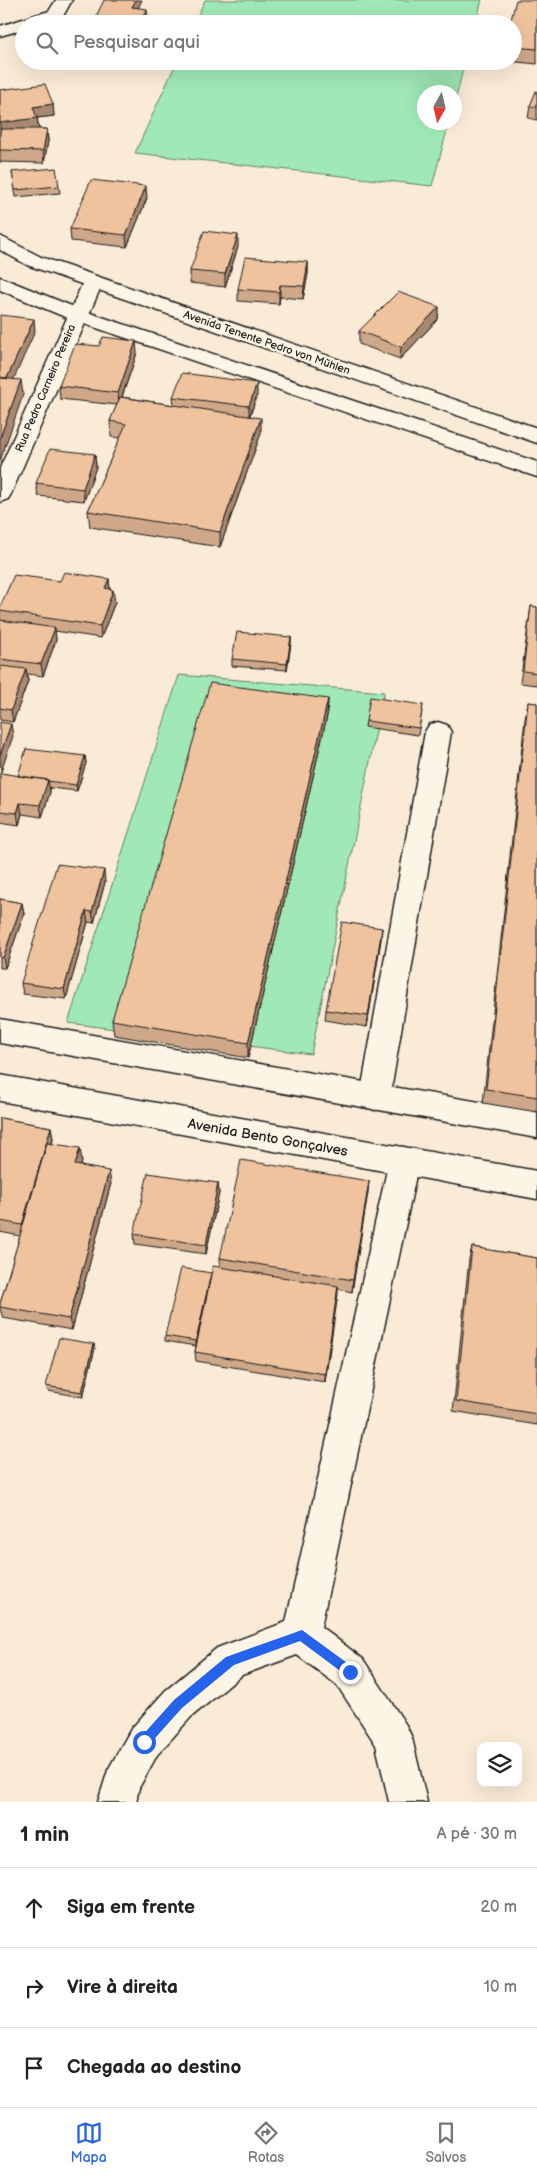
<!DOCTYPE html>
<html lang="pt">
<meta charset="utf-8">
<style>
body{margin:0;font-family:"Balsamiq Sans",sans-serif;background:#f2f2f2;color:#222}
.controls{position:absolute;right:15px;bottom:15px;display:grid;overflow:hidden;border-radius:10px;box-shadow:0 5px 20px #0002}
.controls button{width:45px;height:45px;display:grid;place-items:center;padding:0;border:0;border-bottom:1px solid #e0e0e0;background:#fff;color:#222;font:25px sans-serif}
.compass{position:absolute;left:417px;top:85px;width:45px;height:45px;border-radius:50%;background:#fff;box-shadow:0 5px 20px #0002;rotate:188deg}
.stop{position:absolute;width:15px;height:15px;margin:-11px;border:4px solid #2563eb;border-radius:50%;background:#fff}
.stop.end{background:#2563eb;border-color:#fff;box-shadow:0 1px 5px #0008}
.list{margin:0;padding:0;list-style:none}
h2{display:flex;justify-content:space-between;align-items:center;height:65px;margin:0;padding:0 20px;font-size:21px}
h2 small{font-size:16px;font-weight:400;color:#767676}
.list li{display:grid;grid-template-columns:32px 1fr auto;gap:15px;align-items:center;box-sizing:border-box;height:80px;padding:0 20px;border-top:1px solid #e0e0e0}
.list b{display:block;font-size:19px;white-space:nowrap}
.list em{font-size:16px;font-style:normal;color:#767676}
.icon{flex:none;width:28px;height:28px;fill:none;stroke:currentColor;stroke-width:2;stroke-linecap:round;stroke-linejoin:round}
.map{position:relative;flex:none;width:537px;height:1802px;overflow:hidden}
.search{position:absolute;background:#fff;box-shadow:0 5px 20px #0002;left:15px;right:15px;top:15px;height:55px;display:flex;align-items:center;gap:12px;box-sizing:border-box;padding:0 18px;border-radius:28px;color:#767676;font-size:19px}
.sheet{height:305px;background:#fff}
nav{display:flex;justify-content:space-around;align-items:center;box-sizing:border-box;height:70px;border-top:1px solid #e0e0e0;background:#fff;font-size:14px;color:#767676}
nav a{display:grid;justify-items:center;gap:2px}
nav .on{color:#2563eb}
.map>svg:first-child{display:block}
.green{fill:#a0e8b6;stroke:#5e8269}
.lines{fill:none;stroke-linecap:round;stroke-linejoin:round}
.minor-casing{stroke:#1c1c1c;stroke-width:3}
.tertiary-casing{stroke:#1c1c1c;stroke-width:3}
.secondary-casing{stroke:#1c1c1c;stroke-width:3}
.minor{fill:#fcf5e5;fill-rule:evenodd}
.tertiary{fill:#fcf5e5;fill-rule:evenodd}
.secondary{fill:#fcf5e5;fill-rule:evenodd}
.wall{fill:#cea889;stroke:#1c1c1c}
.shaded-wall{fill:#a8886f;stroke:#1c1c1c}
.building{fill:#f0c39f;stroke:#1c1c1c}
.route{fill:#2563eb}
.labels{text-anchor:middle;stroke-width:5;stroke-linejoin:round;paint-order:stroke}
.far-street-label{font-size:11px;fill:#1c1c1c;stroke:#fcf5e5}
.street-label{font-size:14px;fill:#1c1c1c;stroke:#fcf5e5}
</style>
<div class="map">
<svg width="537" height="1802" viewBox="0 0 537 1802">
<rect width="100%" height="100%" fill="#faebd7"/>
<filter id="ink" filterUnits="userSpaceOnUse"><feTurbulence type="fractalNoise" baseFrequency=".02" numOctaves="2"/><feDisplacementMap in="SourceGraphic" scale="10" xChannelSelector="R" yChannelSelector="G"/><feConvolveMatrix kernelMatrix="1 2 1 2 8 2 1 2 1" color-interpolation-filters="sRGB"/></filter>
<g filter="url(#ink)">
<!-- green -->
<path class="green" d="M205,0H482L475,24H194Z
M177,61H465L455,102L454,92H424V122L449,123L432,186L135,153Z
M179,675L384,692L311,1054L68,1023Z"/>
<g class="lines">
<defs>
<path id="minor" d="M56,0H72L62,18L42,24H24V29L0,36V26L49,11Z
M438,722L447,725L451,732L390,1097L386,1106L375,1110L364,1106L360,1097L425,732L429,725Z
M404,1147L415,1151L419,1161L321,1627L363,1659L406,1725L412,1738L427,1802H389L376,1745L337,1685L297,1655L242,1675L191,1717L157,1755L139,1788L136,1802H98L108,1770L131,1729L165,1691L217,1648L286,1622L389,1161L393,1151Z"/>
<path id="tertiary" d="M93,276L100,278L103,282L11,494L8,499L0,502V468L83,282L86,278Z"/>
<path id="secondary" d="M0,236L41,257L537,428V443L27,265L0,250Z
M0,277L84,311L537,462V477L70,319L0,290Z
M0,1019L537,1112V1138L0,1043Z
M0,1075L537,1171V1199L0,1101Z"/>
</defs>
<!-- minor casing -->
<use href="#minor" class="minor-casing"/>
<!-- tertiary casing -->
<use href="#tertiary" class="tertiary-casing"/>
<!-- secondary casing -->
<use href="#secondary" class="secondary-casing"/>
<!-- minor -->
<use href="#minor" class="minor"/>
<!-- tertiary -->
<use href="#tertiary" class="tertiary"/>
<!-- secondary -->
<use href="#secondary" class="secondary"/>
</g>
<!-- wall -->
<path class="wall" d="M537,0V64L507,61H513V24Z
M0,90L53,104L54,116L37,118L39,129H47L48,141L44,163L0,162Z
M537,91V120L528,118L530,106Z
M12,172L59,186L60,193L16,197Z
M147,198L127,247L71,241L70,229Z
M238,247L225,287L190,283V271Z
M308,262V274L303,299L280,297L279,304L238,301V289Z
M439,307L438,319L400,359L359,344V331Z
M137,353L122,397L174,405L173,397L257,395L250,416L261,433L220,547L90,527L88,511L120,438L111,437L110,421L117,405L60,399L59,386Z
M95,454L96,467L84,501L38,496L36,483Z
M109,579L110,589L115,602L101,638L55,631L56,640L43,676L27,674L28,681L13,722L0,720V607L60,581Z
M531,606L537,607V685L520,683Z
M291,637V643L287,670L232,666V659Z
M328,699L327,716L248,1058L114,1035L112,1020Z
M528,702L537,703V1112L483,1103L525,719Z
M423,705L418,735L365,727L366,721Z
M85,756L86,763L77,791L50,788V792L42,817L22,814L19,825L0,822V773L18,776Z
M105,882L94,923L88,922L66,999L23,994L21,983Z
M0,899L22,903L24,914L5,968H0Z
M382,928L381,939L367,1027L325,1020L326,1010Z
M0,1118L51,1127L53,1139L52,1144L82,1161L81,1166L111,1183L72,1330L3,1318L0,1309V1304L20,1236L0,1232Z
M369,1181L352,1292L338,1289L325,1382L196,1361L195,1352L196,1346L165,1341V1336L211,1273L220,1267V1258Z
M218,1183L219,1193L206,1254L135,1244L134,1234Z
M472,1247L537,1258V1425L453,1411L469,1259Z
M95,1348L83,1397L48,1391L46,1386Z"/>
<!-- shaded-wall -->
<path class="shaded-wall" d="M136,0H142L133,19L132,7Z
M147,9L148,20L147,24H141Z
M53,104L54,116L37,118L39,130L0,136V123L33,107Z
M47,129L48,141L44,163L43,151Z
M146,186L147,198L127,247L126,235Z
M238,235V247L225,287V274Z
M308,262V274L303,299L304,286Z
M280,285V297L279,304V292Z
M439,307L438,319L400,359L401,347Z
M34,319L35,331L9,390L7,378Z
M136,341L137,353L119,405L118,393Z
M21,380L23,395L0,461V438Z
M257,383V395L249,418V406Z
M261,418V433L220,547V532Z
M95,454L96,467L84,501L83,489Z
M109,579L110,591L105,588Z
M113,590L115,602L101,638L100,626Z
M55,628L56,640L43,676L41,664Z
M291,637V643L287,670V664Z
M26,669L28,681L13,722L11,710Z
M328,699L327,716L248,1058V1043Z
M11,724L13,736L1,772L0,755Z
M85,756L86,763L77,791L76,785Z
M48,780L50,792L42,817L40,805Z
M20,803L22,814L19,825L17,813Z
M104,870L105,882L94,923L92,912Z
M22,903L24,914L5,968L3,958Z
M86,911L88,922L66,999L64,989Z
M382,928L381,939L367,1027L368,1016Z
M51,1127L53,1139L25,1237L22,1225Z
M80,1148L82,1161L78,1178L75,1165Z
M109,1171L111,1183L72,1330L69,1319Z
M369,1181L368,1193L352,1292L353,1280Z
M218,1183L219,1193L206,1254V1245Z
M211,1273L196,1346V1341Z
M338,1286V1294L325,1382V1374Z
M94,1344L95,1348L83,1397L82,1392Z"/>
<!-- building -->
<path class="building" d="M104,0H136L132,7L147,9L141,24L93,23Z
M516,0H537V49L513,47V24H510Z
M45,84L53,104L33,107L37,118L0,123V90Z
M536,91H537V107L530,106Z
M0,129H47L43,151L0,150Z
M56,168L59,186L15,190L12,172Z
M91,180L146,186L126,235L70,229Z
M204,231L238,235L225,274L190,271Z
M245,257L308,262L304,286L280,285L279,292L238,289Z
M398,292L439,307L401,347L359,331Z
M0,315L34,319L7,378L0,377Z
M103,337L136,341L118,393L59,386L75,344L99,346Z
M182,373L257,383L249,406L173,397Z
M0,378L21,380L0,438Z
M120,397L261,418L220,532L88,511L126,424L110,421Z
M50,449L95,454L83,489L36,483Z
M64,572L109,579L105,588L113,590L100,626L0,611V607L14,575L60,581Z
M531,606L537,607V673L523,671Z
M0,620L55,628L41,664L0,659Z
M237,632L291,637L287,664L232,659Z
M0,666L26,669L11,710L0,708Z
M210,683L328,699L248,1043L112,1020Z
M370,697L423,705L419,728L366,721Z
M528,702L537,703V1097L486,1089Z
M0,722L11,724L0,755Z
M26,749L85,756L76,785L48,781V780L18,776Z
M0,773L48,780L40,805L20,803L17,813L0,811Z
M57,864L104,870L92,912L86,911L64,989L21,983Z
M0,899L22,903L3,958L0,957Z
M342,922L382,928L368,1016L326,1010Z
M0,1118L51,1127L22,1225L0,1221Z
M47,1143L80,1148L75,1165L109,1171L69,1319L0,1307V1304Z
M241,1160L369,1181L353,1280L220,1258Z
M148,1173L218,1183L206,1245L134,1234Z
M472,1247L537,1258V1414L456,1401Z
M213,1266L338,1286L325,1374L195,1352Z
M181,1268L211,1273L196,1341L165,1336Z
M59,1338L94,1344L82,1392L46,1386Z"/>
</g>
<!-- route -->
<path class="route" d="M302,1630L354,1668V1676H347L300,1641L234,1665L182,1708L148,1746H140V1738L174,1700L226,1657Z"/>
<g class="labels">
<!-- far-street labels -->
<g class="far-street-label">
<text transform="translate(267 342) rotate(19)" y="4">Avenida Tenente Pedro von Mühlen</text>
<text transform="translate(45 388) rotate(-67)" y="4">Rua Pedro Carneiro Pereira</text>
</g>
<!-- street labels -->
<g class="street-label">
<text transform="translate(268 1137) rotate(10)" y="5">Avenida Bento Gonçalves</text>
</g>
</g>
</svg>
<div class="controls">
<button><svg class="icon" aria-label="layers" viewBox="0 0 24 24"><path d="M12 4l9 5-9 5-9-5zM3 14l9 5 9-5"/></svg></button>
</div>
<svg class="compass" viewBox="-18 -18 36 36"><path d="M0-13l5 13h-10z" fill="#e53935"/><path d="M0 13l5-13h-10z" fill="#767676"/></svg>
<div class="stop" style="left:144px;top:1742px"></div>
<div class="stop end" style="left:350px;top:1672px"></div>
<div class="search"><svg class="icon" aria-label="search" viewBox="0 0 24 24"><circle cx="10" cy="10" r="6"/><path d="M15 15l6 6"/></svg>Pesquisar aqui</div>
</div>
<section class="sheet">
<h2>1 min<small>A pé · 30 m</small></h2>
<ul class="list">
<li><svg class="icon" aria-label="ahead" viewBox="0 0 24 24"><path d="M12 20V5M6 11l6-6 6 6"/></svg><div><b>Siga em frente</b></div><em>20 m</em></li>
<li><svg class="icon" aria-label="right" viewBox="0 0 24 24"><path d="M7 20v-9h11M14 6l5 5-5 5"/></svg><div><b>Vire à direita</b></div><em>10 m</em></li>
<li><svg class="icon" aria-label="arrive" viewBox="0 0 24 24"><path d="M6 21V4h12l-3 4 3 4H6"/></svg><div><b>Chegada ao destino</b></div></li>
</ul>
</section>
<nav>
<a class="on"><svg class="icon" aria-label="map" viewBox="0 0 24 24"><path d="M3 6l6-2 6 2 6-2v14l-6 2-6-2-6 2zM9 4v14M15 6v14"/></svg>Mapa</a>
<a><svg class="icon" aria-label="directions" viewBox="0 0 24 24"><path d="M12 3l9 9-9 9-9-9zM9 14v-3h6M13 9l2 2-2 2"/></svg>Rotas</a>
<a><svg class="icon" aria-label="saved" viewBox="0 0 24 24"><path d="M7 4h10v16l-5-4-5 4z"/></svg>Salvos</a>
</nav>
